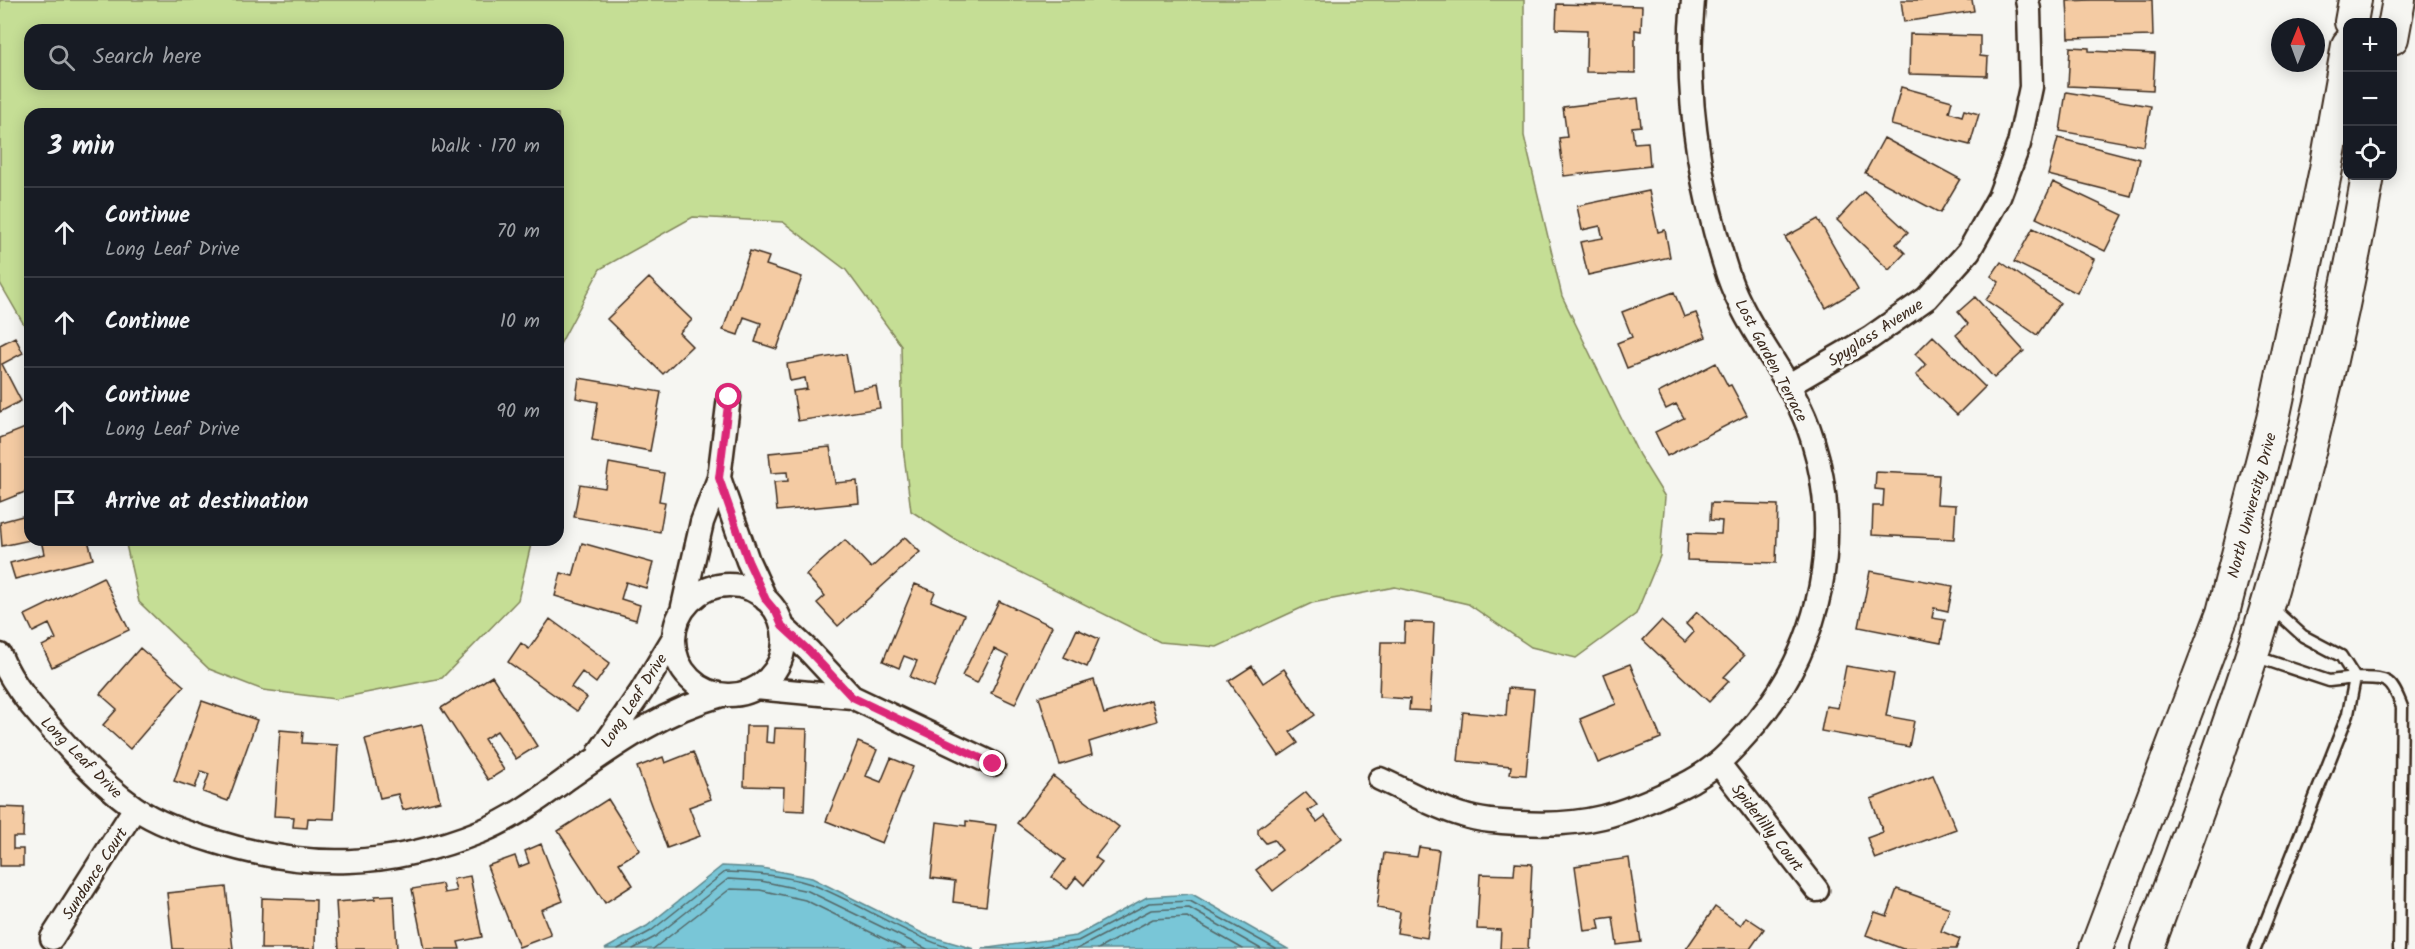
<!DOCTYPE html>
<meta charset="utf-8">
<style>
body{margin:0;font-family:Kalam,sans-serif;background:#242831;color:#f1f3f6}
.controls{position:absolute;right:18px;top:18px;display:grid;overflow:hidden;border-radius:12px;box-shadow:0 3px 15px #0003}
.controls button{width:54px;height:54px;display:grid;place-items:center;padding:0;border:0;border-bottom:2px solid #363941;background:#171b24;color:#f1f3f6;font:30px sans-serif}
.compass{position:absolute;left:2271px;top:18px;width:54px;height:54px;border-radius:50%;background:#171b24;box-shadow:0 3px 15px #0003;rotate:1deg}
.stop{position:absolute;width:18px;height:18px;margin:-14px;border:4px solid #db2777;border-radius:50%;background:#fff}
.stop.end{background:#db2777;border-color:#fff;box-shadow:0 2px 6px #0008}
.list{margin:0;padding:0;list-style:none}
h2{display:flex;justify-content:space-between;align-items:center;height:78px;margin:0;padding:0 24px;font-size:26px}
h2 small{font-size:20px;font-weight:400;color:#9ea1a6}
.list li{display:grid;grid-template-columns:39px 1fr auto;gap:18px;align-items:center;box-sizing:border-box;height:90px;padding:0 24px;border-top:2px solid #363941}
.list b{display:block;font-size:22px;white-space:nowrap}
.list p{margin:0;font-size:20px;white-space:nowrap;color:#9ea1a6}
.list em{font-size:20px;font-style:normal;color:#9ea1a6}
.icon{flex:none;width:33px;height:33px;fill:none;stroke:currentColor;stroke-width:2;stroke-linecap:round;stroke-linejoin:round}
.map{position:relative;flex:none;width:2415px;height:949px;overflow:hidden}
.search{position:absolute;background:#171b24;box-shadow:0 3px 15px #0003;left:24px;top:24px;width:540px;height:66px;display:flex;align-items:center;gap:15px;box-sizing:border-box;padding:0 21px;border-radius:18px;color:#9ea1a6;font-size:22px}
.panel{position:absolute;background:#171b24;box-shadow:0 3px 15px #0003;left:24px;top:108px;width:540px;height:438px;border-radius:18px}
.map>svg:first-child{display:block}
.green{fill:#c5de95;stroke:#80845a;stroke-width:1.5;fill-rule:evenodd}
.water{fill:#79c6d7;stroke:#60888d;stroke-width:1.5}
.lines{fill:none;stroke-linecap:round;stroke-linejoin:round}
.shore{stroke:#546868;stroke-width:1.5}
.building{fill:#f4cba3;stroke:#3b2a1e;stroke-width:1.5}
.service-casing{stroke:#3b2a1e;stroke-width:15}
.minor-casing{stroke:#3b2a1e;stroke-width:27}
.secondary-casing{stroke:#3b2a1e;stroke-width:36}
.service{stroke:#f6f6f2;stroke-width:10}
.minor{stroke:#f6f6f2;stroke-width:22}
.secondary{stroke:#f6f6f2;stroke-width:32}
.route{stroke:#db2777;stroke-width:8}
.labels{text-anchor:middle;stroke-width:6;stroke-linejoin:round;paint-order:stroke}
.street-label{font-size:16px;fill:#3b2a1e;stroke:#f6f6f2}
</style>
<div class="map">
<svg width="2415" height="949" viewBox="0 0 2415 949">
<rect width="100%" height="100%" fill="#f6f6f2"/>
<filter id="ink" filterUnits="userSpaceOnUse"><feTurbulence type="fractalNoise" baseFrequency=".0167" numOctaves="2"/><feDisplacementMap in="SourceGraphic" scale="12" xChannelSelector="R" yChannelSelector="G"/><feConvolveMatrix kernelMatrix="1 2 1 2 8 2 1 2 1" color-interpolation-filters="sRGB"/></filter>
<g filter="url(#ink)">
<!-- green -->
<path class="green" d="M0,0H1524V136L1562,296L1639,455L1665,497L1660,556L1636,614L1576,658L1531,647L1468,604L1395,587L1312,603L1217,647L1160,642L956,540L911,511L903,447L901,345L846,270L783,222L693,217L600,269L558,348V114H30V335L0,283ZM30,30H558V84H30Z
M125,540H532L518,600L442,678L335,699L263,690L209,669L139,602Z"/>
<!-- water -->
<path class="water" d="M722,866L762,868L812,878L926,935L974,949H605L647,926Z
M1192,894L1288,949H981L1076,936L1147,897Z"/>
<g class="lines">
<!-- shore -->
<path class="shore" d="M618,949L651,931L725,872C753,873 784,875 811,884C860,903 903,934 953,949
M633,949L655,937L728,879L761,881L808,891L927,949
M653,949L730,889L760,890L805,900L905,949
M1024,949L1078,941L1149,903L1190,901L1276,949
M1077,949L1151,910L1189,908L1261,949
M1098,949L1153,919L1187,917L1243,949"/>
</g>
<!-- building -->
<path class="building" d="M1901,0H1972L1974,11L1904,22Z
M2091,0H2152L2153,36L2069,38L2067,1Z
M1557,4L1642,6L1641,31L1635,30V73L1586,72L1587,30L1556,29Z
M1910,34L1980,36V56L1988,57L1987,76L1909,74Z
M2070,47L2089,48V51L2155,54L2153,90L2068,86Z
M1901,87L1952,101L1949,112L1962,116L1964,110L1979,114L1970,145L1891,125Z
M2066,92L2151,106L2144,146L2060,131Z
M1638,98L1641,126L1632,127L1634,143L1648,142L1650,166L1564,176L1559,138L1567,137L1563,107Z
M1884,138L1960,179L1940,213L1865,173Z
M2058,138L2140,159L2131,196L2048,175Z
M2053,182L2123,215L2105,251L2036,218Z
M1649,191L1658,232L1665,230L1670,257L1588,275L1580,242L1603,238L1600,226L1582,230L1577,206Z
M1864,191L1908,232L1896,244L1905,253L1889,270L1837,220Z
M1818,219L1858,289L1826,308L1785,237Z
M2033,228L2094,259L2077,293L2014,262Z
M750,251L769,257L766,265L802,277L777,349L755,342L761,323L744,317L738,335L723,330Z
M2001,262L2060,303L2037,335L1986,300L1999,282L1991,276Z
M649,278L692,320L679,333L692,346L663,374L607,319Z
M1674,292L1684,317L1696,313L1706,337L1627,368L1617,343L1632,337L1622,312Z
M1975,297L2024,351L1994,378L1956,335L1968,324L1958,312Z
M1933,336L1985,387L1957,415L1916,375L1926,365L1915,354Z
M15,337L23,353L2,364L21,401L0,412V345Z
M846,354L853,390L876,386L880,408L798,421L793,391L807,389L805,378L790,381L787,364Z
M1716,363L1728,386L1731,385L1747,415L1667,456L1655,432L1684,418L1676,404L1666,409L1658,393Z
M579,378L661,392L650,451L592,440L598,402L576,398Z
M30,426V490L0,502V438Z
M830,447L835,483L857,481L859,503L777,511L774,482L788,481L787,472L771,473L769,453Z
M609,463L664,473L659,501L665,502L660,532L574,517L580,484L605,488Z
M1876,472L1939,475L1937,504L1956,505L1954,539L1872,535L1873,506H1883L1884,490L1875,489Z
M1711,503L1778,505L1776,563L1687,560L1688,533L1721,534L1722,521L1710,520Z
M30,514V540L2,546L0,522Z
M905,537L920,552L838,626L817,603L825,596L806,575L845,540L871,568Z
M41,540H88L93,559L15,579L10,563L44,554Z
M582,543L653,563L646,588L626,582L621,599L640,605L636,620L555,596L561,573L573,576Z
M1870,571L1953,586L1948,611L1934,608L1932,618L1945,620L1941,643L1859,627Z
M103,577L129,630L52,667L42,646L56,639L49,624L33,632L25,615Z
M915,584L935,592L931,601L964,615L934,687L910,677L917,661L904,656L899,668L883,661Z
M999,601L1052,626L1015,704L991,693L1008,656L994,649L977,683L962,676Z
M1697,612L1744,656L1724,677L1729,681L1709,702L1643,640L1661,621L1685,642L1694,632L1686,624Z
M550,619L610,663L596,683L582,672L571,687L587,698L577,711L508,662L521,643L529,649Z
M1405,622L1434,623L1430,711L1409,710L1410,699L1379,697L1381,642H1404Z
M1077,629L1099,639L1087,667L1064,657Z
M140,648L184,686L130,749L103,725L117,709L100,694Z
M1630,664L1661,738L1598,763L1580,719L1616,704L1604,674Z
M1252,666L1263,683L1284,669L1315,715L1290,732L1298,743L1279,756L1229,681Z
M1846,666L1894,674L1886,716L1914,721L1909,747L1821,731L1826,706L1838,708Z
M492,676L537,746L516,759L497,731L484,739L504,770L488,780L441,708Z
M1094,680L1104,714L1151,700L1157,721L1089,742L1092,755L1060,765L1039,697Z
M1508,688L1534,690L1526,775L1510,774L1511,766L1458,761L1463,712L1506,716Z
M202,701L257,720L228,801L203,792L209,774L201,771L195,788L174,781Z
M422,725L440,801L403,810L398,794L380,798L365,739Z
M746,726H767L766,742L774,743L775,728L807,729L804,811L783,810L784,787L744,786Z
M280,730L303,732L302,743L338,745L334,819L308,818L307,828L293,827L294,817L274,816Z
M858,742L877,750L866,776L881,782L891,758L913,767L882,843L826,821Z
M693,752L711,799L689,807L700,836L667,848L637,767L663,757L665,763Z
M1933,775L1956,829L1875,859L1867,838L1883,832L1871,799Z
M1053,776L1119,827L1095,857L1102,862L1084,885L1076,877L1067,889L1052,877L1065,860L1017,823Z
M1306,792L1317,805L1308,811L1317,822L1325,816L1342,838L1273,891L1256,870L1282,850L1274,840L1266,843L1258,834V829Z
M608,799L640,850L619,863L633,885L605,903L558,831Z
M0,807L24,808L23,837H13V849H23V866H0Z
M966,821L996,825L986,906L953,902L955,881L931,878L937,822L966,826Z
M541,844L563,901L541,910L551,935L519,947L487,866L515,856L519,867L529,863L525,851Z
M1419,847L1439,850L1427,938L1397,933L1400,912L1377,908L1384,853L1417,857Z
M1629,858L1641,942L1617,945L1613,917L1598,919L1600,929L1584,931L1575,866Z
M1515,863L1532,864L1528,949H1500L1501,930L1477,929L1480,874L1514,875Z
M470,876L482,937L458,942L460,949H424L412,889L442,884L444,893L456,891L453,879Z
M226,887L233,949H173L167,893Z
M1897,889L1950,908L1941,931L1960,939L1956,949H1903L1866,935L1875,912L1887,916Z
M394,895L397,949H339L336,902L375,899V896Z
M262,898L316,900L315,949H261Z
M1715,907L1741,925L1746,917L1764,929L1750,949H1686Z"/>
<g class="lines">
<defs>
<path id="service" d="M2254,656L2329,681L2355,678L2341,656L2303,636L2270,606
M2255,949L2348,714L2355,678C2386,679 2390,675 2402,707L2399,949"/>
<path id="minor" d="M1789,385L1870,338L1927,298L1969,251L1999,197L2019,144L2031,87L2029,10L2027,0
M719,478L748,561L766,600
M674 640a55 55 0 1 1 110 0a55 55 0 1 1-110 0Z
M682,611L702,522L719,478L729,397
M782,626L809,651L852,697
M0,655C12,685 36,712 58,736C80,761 106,787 134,807C156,823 187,833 213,841C308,871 390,868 482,831C514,818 543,796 571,776C620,742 664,711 722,695
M756,688L852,697L993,764
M600,751L641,692L673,639
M1719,764L1817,890
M1380,779C1407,791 1434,807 1462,815C1480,821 1501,822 1520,823C1586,827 1621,815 1680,787C1715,770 1731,752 1756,723C1822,644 1843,537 1812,438C1794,379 1748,334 1728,275C1699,186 1684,93 1693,0
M52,938L135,808"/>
<path id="secondary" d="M2351,22L2355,0
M2392,38L2399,0
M2096,949L2223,613L2273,419L2326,169L2348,45
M2147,949C2189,834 2233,720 2268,603C2309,462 2343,320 2368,176"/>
</defs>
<!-- service casing -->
<use href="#service" class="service-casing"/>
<!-- minor casing -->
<use href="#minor" class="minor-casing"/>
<!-- secondary casing -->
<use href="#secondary" class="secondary-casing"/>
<!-- service -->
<use href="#service" class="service"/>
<!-- minor -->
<use href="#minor" class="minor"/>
<!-- secondary -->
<use href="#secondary" class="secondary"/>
</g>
</g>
<g class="lines" filter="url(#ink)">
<!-- route -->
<path class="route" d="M729,397L719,478L748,561L766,600L776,612L782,626L809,651L852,697L993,764"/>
</g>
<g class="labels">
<!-- street labels -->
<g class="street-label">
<text transform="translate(1875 332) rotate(-33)" y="6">Spyglass Avenue</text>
<text transform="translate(1772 360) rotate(62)" y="6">Lost Garden Terrace</text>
<text transform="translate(2251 505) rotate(-75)" y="6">North University Drive</text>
<text transform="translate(633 700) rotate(-57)" y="6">Long Leaf Drive</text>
<text transform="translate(82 757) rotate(45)" y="6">Long Leaf Drive</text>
<text transform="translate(1768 827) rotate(52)" y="6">Spiderlilly Court</text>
<text transform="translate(94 873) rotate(-57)" y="6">Sundance Court</text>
</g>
</g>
</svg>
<div class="controls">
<button>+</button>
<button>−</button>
<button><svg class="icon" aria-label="locate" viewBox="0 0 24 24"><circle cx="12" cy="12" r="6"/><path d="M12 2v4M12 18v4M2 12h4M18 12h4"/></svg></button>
</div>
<svg class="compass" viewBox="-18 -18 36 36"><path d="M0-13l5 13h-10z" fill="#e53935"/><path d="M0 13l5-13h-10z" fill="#9ea1a6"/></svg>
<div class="stop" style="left:729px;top:397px"></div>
<div class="stop end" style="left:993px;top:764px"></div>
<div class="search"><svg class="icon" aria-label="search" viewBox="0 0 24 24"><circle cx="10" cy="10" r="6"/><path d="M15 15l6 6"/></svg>Search here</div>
<section class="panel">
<h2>3 min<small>Walk · 170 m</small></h2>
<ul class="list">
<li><svg class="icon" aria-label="ahead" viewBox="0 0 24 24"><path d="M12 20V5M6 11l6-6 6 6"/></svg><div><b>Continue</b><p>Long Leaf Drive</p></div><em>70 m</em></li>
<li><svg class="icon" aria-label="ahead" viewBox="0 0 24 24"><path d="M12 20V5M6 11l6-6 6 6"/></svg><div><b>Continue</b></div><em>10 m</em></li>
<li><svg class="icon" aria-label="ahead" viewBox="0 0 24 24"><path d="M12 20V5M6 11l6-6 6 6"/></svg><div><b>Continue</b><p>Long Leaf Drive</p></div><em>90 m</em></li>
<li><svg class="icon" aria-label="arrive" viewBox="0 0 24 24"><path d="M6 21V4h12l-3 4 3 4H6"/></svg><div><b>Arrive at destination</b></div></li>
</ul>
</section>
</div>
